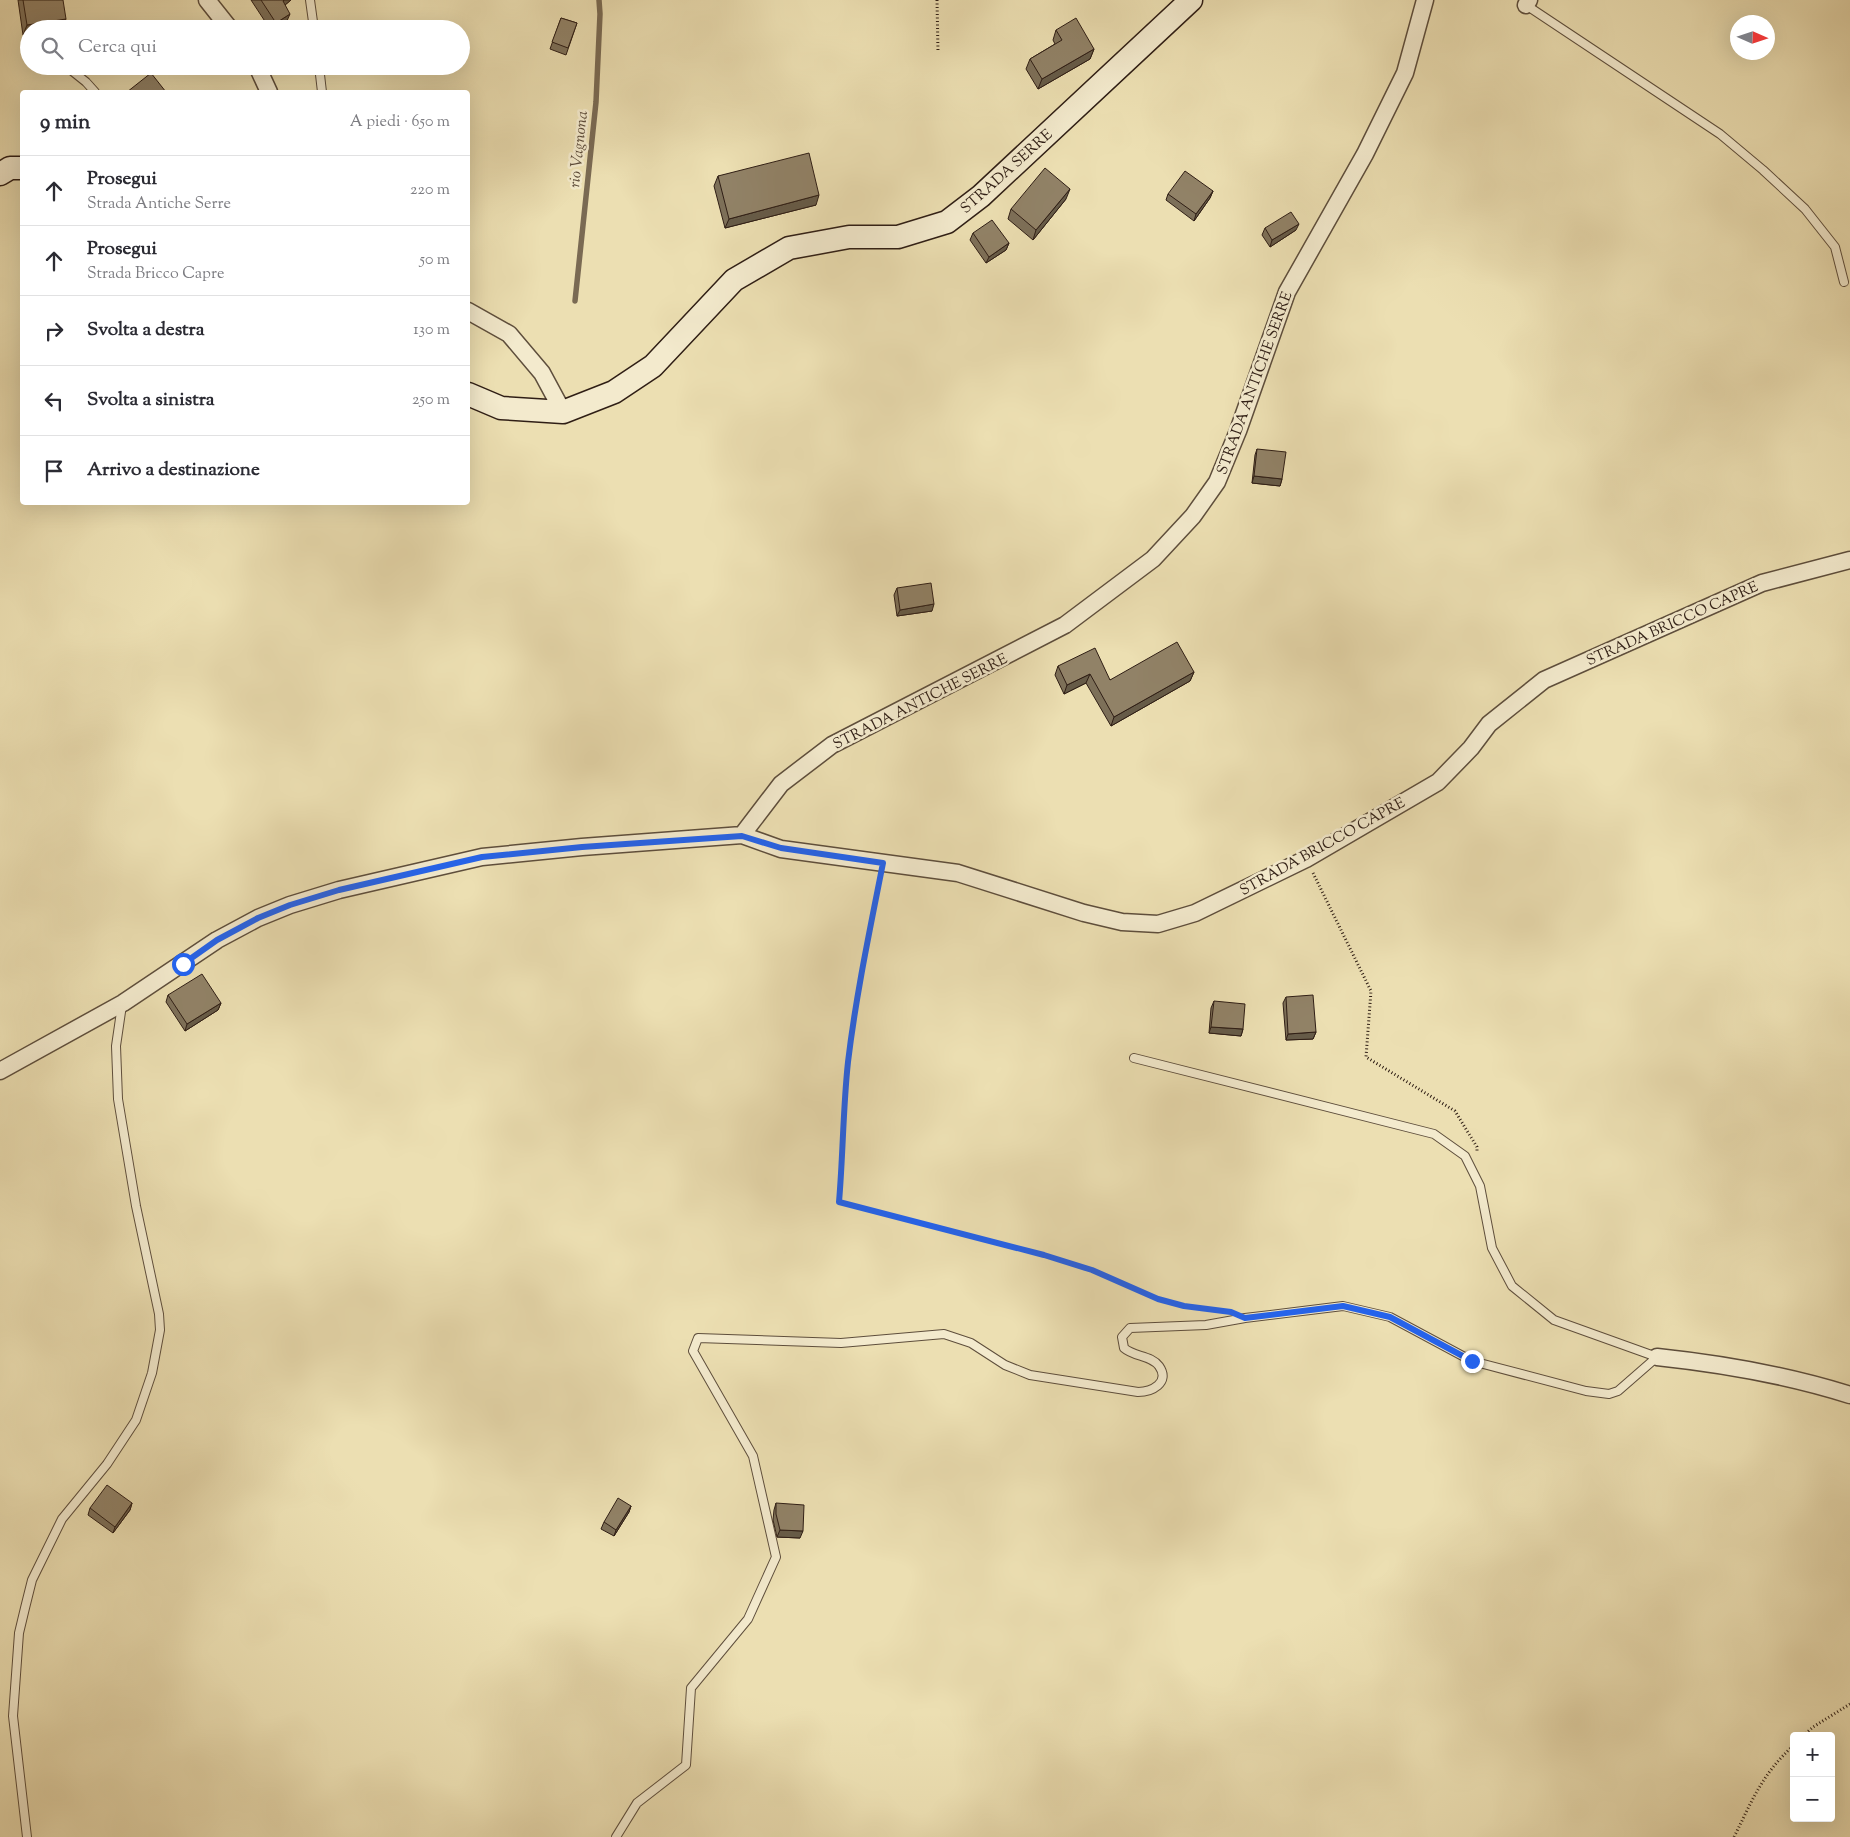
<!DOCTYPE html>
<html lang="it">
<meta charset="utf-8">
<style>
body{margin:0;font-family:"Sorts Mill Goudy",serif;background:#f7f7f7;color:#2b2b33}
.controls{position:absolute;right:15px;bottom:15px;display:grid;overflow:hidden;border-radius:5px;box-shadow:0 5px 20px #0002}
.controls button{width:45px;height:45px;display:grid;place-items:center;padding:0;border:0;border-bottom:1px solid #e1e1e2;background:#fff;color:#2b2b33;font:25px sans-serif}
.compass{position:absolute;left:1730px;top:15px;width:45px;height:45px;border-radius:50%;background:#fff;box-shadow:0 5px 20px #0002;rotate:93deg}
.stop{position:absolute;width:15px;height:15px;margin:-11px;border:4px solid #2563eb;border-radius:50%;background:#fff}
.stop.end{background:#2563eb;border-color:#fff;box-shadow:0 1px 5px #0008}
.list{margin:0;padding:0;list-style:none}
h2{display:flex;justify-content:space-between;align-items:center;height:65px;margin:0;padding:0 20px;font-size:21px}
h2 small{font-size:16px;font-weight:400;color:#7c7c81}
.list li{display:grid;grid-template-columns:32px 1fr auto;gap:15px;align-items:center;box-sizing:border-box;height:70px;padding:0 20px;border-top:1px solid #e1e1e2}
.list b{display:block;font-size:19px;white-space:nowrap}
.list p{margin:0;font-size:16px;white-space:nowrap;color:#7c7c81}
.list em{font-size:16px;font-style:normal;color:#7c7c81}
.icon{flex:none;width:28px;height:28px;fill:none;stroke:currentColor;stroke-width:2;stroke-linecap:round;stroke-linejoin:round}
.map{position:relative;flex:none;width:1850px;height:1837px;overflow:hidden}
.search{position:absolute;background:#fff;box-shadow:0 5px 20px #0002;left:20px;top:20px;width:450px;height:55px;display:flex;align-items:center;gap:12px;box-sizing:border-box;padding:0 18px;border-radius:28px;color:#7c7c81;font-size:19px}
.panel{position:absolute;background:#fff;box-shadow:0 5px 20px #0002;left:20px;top:90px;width:450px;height:415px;border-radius:5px}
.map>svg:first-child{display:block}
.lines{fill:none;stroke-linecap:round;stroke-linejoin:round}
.stream{stroke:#7a6a53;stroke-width:5.5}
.service-casing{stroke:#5e4e3c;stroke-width:10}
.minor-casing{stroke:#5e4e3c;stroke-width:19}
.secondary-casing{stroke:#2f1e15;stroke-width:25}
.path{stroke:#2f1e15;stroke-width:3;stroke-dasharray:1 2.5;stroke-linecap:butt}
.service{stroke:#f3eacd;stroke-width:8}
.minor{stroke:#f3eacd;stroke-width:16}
.secondary{stroke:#f3eacd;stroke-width:22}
.wall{fill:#7d7059;stroke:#2f1e15}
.shaded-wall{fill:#665b48;stroke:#2f1e15}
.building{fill:#918267;stroke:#2f1e15}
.route{stroke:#2563eb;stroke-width:6}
.labels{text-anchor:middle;stroke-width:5;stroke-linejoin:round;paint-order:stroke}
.street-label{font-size:15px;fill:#2f1e15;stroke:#f3eacd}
.water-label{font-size:16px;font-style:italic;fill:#5b4a39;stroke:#f3eacd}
</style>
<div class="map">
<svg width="1850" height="1837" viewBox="0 0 1850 1837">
<rect width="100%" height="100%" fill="#ecdfb2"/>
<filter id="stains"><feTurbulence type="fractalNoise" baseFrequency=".004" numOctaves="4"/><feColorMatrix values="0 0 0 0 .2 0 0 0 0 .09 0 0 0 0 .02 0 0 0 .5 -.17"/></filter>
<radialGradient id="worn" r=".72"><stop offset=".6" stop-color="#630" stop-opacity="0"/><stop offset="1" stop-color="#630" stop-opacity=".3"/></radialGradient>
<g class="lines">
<!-- stream -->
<path class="stream" d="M575,301L596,102L600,14L599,0"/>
<defs>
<path id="service" d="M310,0L314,29
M1526,5L1720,134L1763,170L1805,209L1835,247L1844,282
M66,66L86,82L95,92
M319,66L322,92
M27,1837L13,1716L19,1633L25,1608L32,1580L62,1519L107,1464L136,1420L152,1373L160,1330L159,1314L136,1206L118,1099L116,1046L122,1005
M616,1837L637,1803L686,1765L691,1688L748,1619L776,1557L753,1456L693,1351L698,1338L841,1343L944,1334L971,1343L1005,1365L1030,1375L1138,1392C1151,1392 1171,1383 1159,1366C1151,1355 1134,1357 1124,1348L1122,1337L1130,1328L1206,1325L1245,1318L1343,1306L1390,1317L1472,1361L1586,1391L1609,1394L1618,1391L1657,1357L1554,1320L1512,1286L1492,1248L1480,1186L1465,1156L1434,1134L1134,1058"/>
<path id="minor" d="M207,0L230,29
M1526,5L1529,0
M257,66L269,92
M468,311L509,334L542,373L563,412
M742,835L781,784L832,745L1065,625L1153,559L1193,516L1217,482L1238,431L1287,292L1365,154L1405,73L1425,0
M0,1071L123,1003L217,940L258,918L290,905L339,890L482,857L582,847L742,835L781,849L958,873L1084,913L1122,922L1158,924L1195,913L1306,859L1438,782L1471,748L1489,724L1544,680L1762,583L1850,560
M1657,1357C1723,1364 1787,1375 1850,1395"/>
<path id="secondary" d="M0,174L10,168H22
M468,394L501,408L563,412L614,392L653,366L734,280L789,248L849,237H898L947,222L981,196L1191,0"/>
</defs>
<!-- service casing -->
<use href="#service" class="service-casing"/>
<!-- minor casing -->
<use href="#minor" class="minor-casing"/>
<!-- secondary casing -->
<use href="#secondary" class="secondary-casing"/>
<!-- path -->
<path class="path" d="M937,0L938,52
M1313,873L1371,991L1366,1057L1455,1111L1477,1147V1152
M880,878L864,956L848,1064L839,1202L1044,1255L1091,1270L1157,1299L1184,1306L1217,1310
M1803,1736L1813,1727L1850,1704
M1734,1837C1753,1799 1762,1774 1794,1745"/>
<!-- service -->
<use href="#service" class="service"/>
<!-- minor -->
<use href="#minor" class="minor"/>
<!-- secondary -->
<use href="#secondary" class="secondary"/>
</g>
<!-- wall -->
<path class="wall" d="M18,0H63L23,35Z
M251,0H291L285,5L286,23L278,29H270Z
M561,18L577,23L566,55L550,49Z
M1056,30L1094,49L1090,59L1038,89L1026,69L1030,59L1055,44L1053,40Z
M718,176L816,205L725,228L714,186Z
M1213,191L1210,198L1194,221L1166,200L1168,194Z
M1066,199L1033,240L1008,219L1011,209Z
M1265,228L1296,230L1270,247L1262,235Z
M973,233L1009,243L1006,250L986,263L970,240Z
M1257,449L1282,479L1280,486L1252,483L1255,455Z
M897,588L932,611L897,616L894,595Z
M1058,666L1110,680L1194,672L1190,681L1111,726L1086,683L1064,694L1055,675Z
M168,995L221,1003L218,1010L185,1031L166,1002Z
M1286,997L1316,1032L1313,1039L1286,1040L1283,1003Z
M1214,1001L1243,1029L1241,1036L1209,1033L1211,1008Z
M132,1503L130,1510L113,1533L88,1515L90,1508Z
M776,1503L800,1538L777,1537L773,1520L774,1510Z
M631,1506L629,1512L614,1536L601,1529L604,1522Z"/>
<!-- shaded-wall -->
<path class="shaded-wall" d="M284,0H291L279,10Z
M290,14L286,23L278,29H274L276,23Z
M66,19L62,29H29V34L23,35L27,25Z
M1094,49L1090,59L1038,89L1042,79Z
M1070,189L1066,199L1033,240L1036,230Z
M1213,191L1210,198L1194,221L1196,214Z
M819,195L816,205L725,228L729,219Z
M1299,224L1296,230L1270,247L1272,240Z
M1009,243L1006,250L986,263L989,257Z
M1254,476L1282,479L1280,486L1252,483Z
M934,604L932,611L897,616L900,610Z
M1194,672L1190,681L1111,726L1114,717Z
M1090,674L1086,683L1064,694L1067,685Z
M221,1003L218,1010L185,1031L187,1024Z
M1211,1027L1243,1029L1241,1036L1209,1033Z
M1316,1032L1313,1039L1286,1040L1288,1034Z
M132,1503L130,1510L113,1533L115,1527Z
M631,1506L629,1512L614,1536L616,1530Z
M780,1530L803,1531L800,1538L777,1537Z"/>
<!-- building -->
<path class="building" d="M23,0H63L66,19L27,25Z
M261,0H284L283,1L290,14L276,23Z
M561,18L577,23L568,48L552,42Z
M1076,18L1094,49L1042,79L1030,59L1062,40L1056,30Z
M151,73L166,92H127Z
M809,153L819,195L729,219L718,176Z
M1045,168L1070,189L1036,230L1011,209Z
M1185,171L1213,191L1196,214L1168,194Z
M1291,212L1299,224L1272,240L1265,228Z
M992,220L1009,243L989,257L973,233Z
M1257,449L1286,452L1282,479L1254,476Z
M931,583L934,604L900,610L897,588Z
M1177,642L1194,672L1114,717L1090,674L1067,685L1058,666L1095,648L1110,680Z
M202,974L221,1003L187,1024L168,995Z
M1313,995L1316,1032L1288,1034L1286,997Z
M1214,1001L1245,1004L1243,1029L1211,1027Z
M107,1485L132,1503L115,1527L90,1508Z
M618,1498L631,1506L616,1530L604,1522Z
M776,1503L804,1505L803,1531L780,1530L776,1514Z"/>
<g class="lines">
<!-- route -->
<path class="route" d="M183,964L217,940L258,918L290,905L339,890L482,857L582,847L742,836L781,848L883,863C870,929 856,995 848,1062C843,1108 843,1156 839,1202L1044,1255L1092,1270L1158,1299L1184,1306L1231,1312L1245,1318L1343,1306L1390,1317L1472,1361"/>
</g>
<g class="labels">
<!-- street labels -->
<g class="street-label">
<text transform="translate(1006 171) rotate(-42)" y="5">STRADA SERRE</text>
<text transform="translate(1254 383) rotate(-70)" y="5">STRADA ANTICHE SERRE</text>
<text transform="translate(1672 623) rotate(-24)" y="5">STRADA BRICCO CAPRE</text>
<text transform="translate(920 701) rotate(-27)" y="5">STRADA ANTICHE SERRE</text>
<text transform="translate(1322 846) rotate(-29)" y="5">STRADA BRICCO CAPRE</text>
</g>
<!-- water labels -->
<g class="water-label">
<text transform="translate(577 149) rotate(-84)" y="6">rio Vagnona</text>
</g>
</g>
<rect width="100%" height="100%" filter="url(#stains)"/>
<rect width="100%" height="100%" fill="url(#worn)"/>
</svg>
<div class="controls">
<button>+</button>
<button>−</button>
</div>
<svg class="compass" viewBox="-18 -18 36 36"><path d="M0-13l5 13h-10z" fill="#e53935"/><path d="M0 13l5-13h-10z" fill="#7c7c81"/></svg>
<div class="stop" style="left:183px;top:964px"></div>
<div class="stop end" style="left:1472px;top:1361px"></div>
<div class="search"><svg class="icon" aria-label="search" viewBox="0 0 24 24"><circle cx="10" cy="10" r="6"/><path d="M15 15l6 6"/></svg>Cerca qui</div>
<section class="panel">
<h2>9 min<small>A piedi · 650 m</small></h2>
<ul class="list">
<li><svg class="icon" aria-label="ahead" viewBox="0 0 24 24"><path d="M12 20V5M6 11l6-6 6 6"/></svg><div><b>Prosegui</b><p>Strada Antiche Serre</p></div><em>220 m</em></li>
<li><svg class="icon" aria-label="ahead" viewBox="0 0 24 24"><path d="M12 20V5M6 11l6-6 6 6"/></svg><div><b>Prosegui</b><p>Strada Bricco Capre</p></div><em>50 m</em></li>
<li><svg class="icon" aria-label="right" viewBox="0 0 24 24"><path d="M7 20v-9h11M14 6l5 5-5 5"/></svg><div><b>Svolta a destra</b></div><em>130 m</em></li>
<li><svg class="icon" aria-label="left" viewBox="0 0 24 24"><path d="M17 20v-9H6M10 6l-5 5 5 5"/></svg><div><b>Svolta a sinistra</b></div><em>250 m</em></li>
<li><svg class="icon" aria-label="arrive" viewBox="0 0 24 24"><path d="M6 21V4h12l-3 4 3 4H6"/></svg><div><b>Arrivo a destinazione</b></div></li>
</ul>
</section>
</div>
